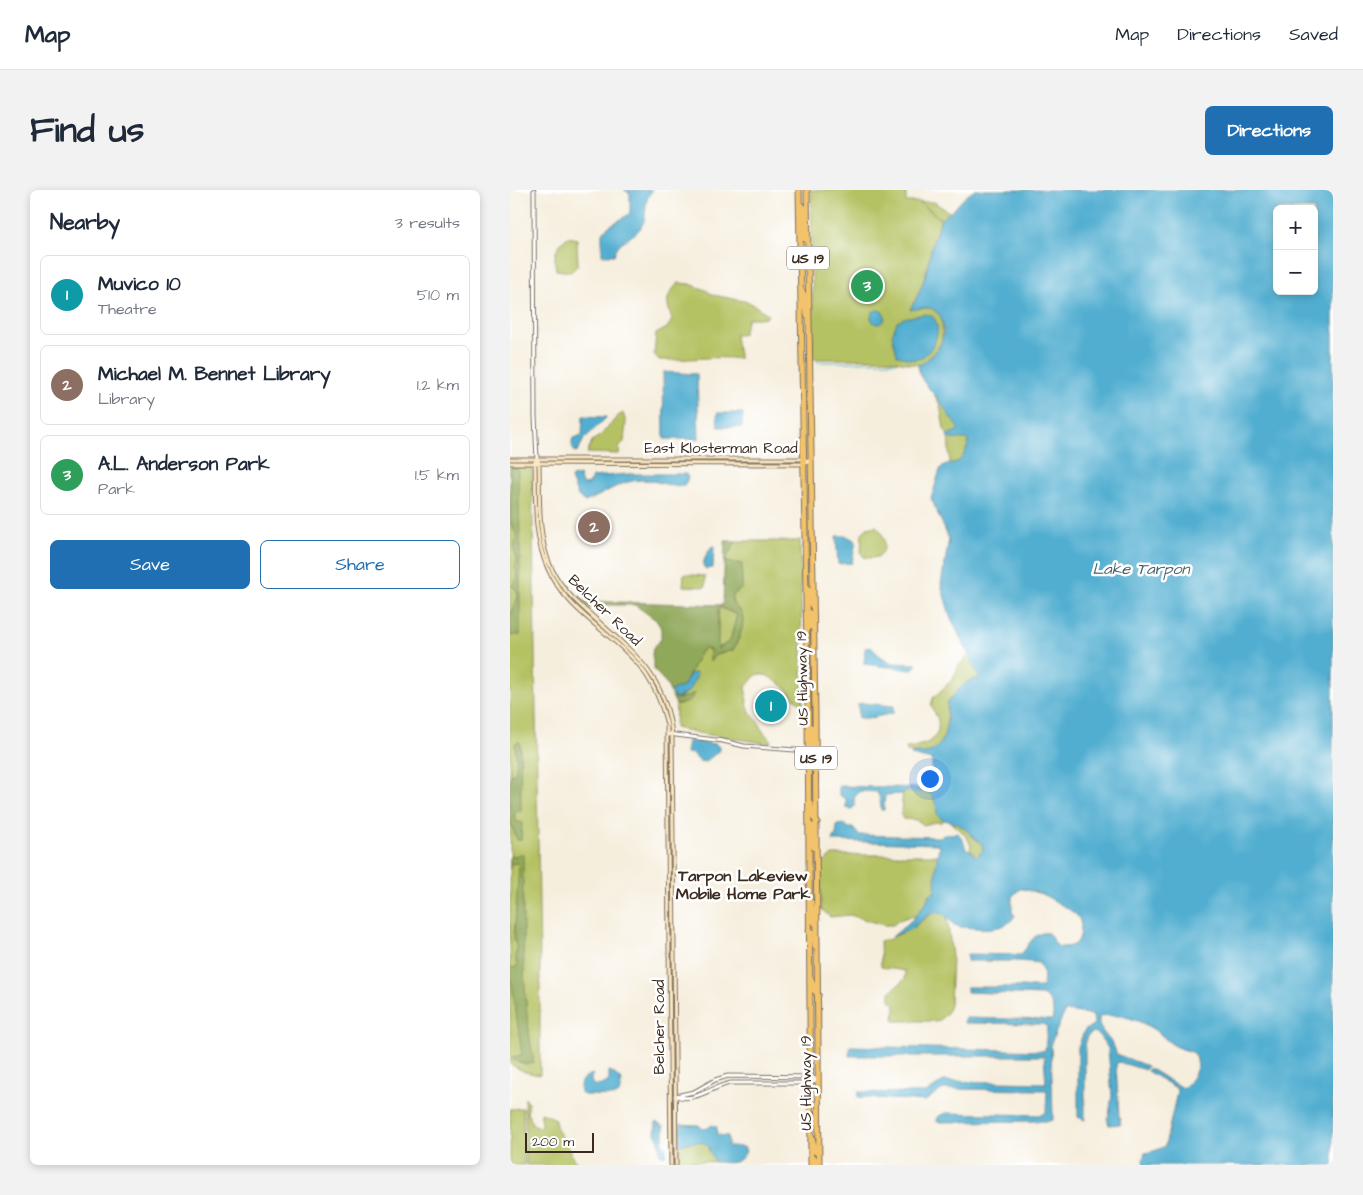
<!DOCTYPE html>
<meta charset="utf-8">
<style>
body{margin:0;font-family:"Architects Daughter",sans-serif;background:#f2f2f3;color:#1f2937}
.controls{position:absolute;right:15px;top:15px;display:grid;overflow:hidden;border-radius:8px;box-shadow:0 2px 8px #0003}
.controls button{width:45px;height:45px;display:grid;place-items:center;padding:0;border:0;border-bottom:1px solid #e0e1e3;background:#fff;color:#1f2937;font:25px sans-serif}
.scale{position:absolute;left:15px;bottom:12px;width:69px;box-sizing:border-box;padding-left:5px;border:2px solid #3b2a1e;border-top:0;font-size:14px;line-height:18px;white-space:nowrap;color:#3b2a1e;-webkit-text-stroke:4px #fff;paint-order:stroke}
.you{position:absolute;left:419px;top:588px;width:18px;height:18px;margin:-12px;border:4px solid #fff;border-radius:50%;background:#1a73e8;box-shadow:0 0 0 8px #1a73e833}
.badge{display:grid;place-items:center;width:32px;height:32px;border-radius:50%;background:#1f6fb2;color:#fff;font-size:16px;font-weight:700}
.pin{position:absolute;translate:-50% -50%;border:2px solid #fff;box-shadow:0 1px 5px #0006}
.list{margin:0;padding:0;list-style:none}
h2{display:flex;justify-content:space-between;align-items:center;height:65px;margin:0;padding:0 20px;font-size:21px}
h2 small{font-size:16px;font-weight:400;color:#747a83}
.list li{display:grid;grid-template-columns:32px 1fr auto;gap:15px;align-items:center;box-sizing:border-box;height:80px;margin:0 10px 10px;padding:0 10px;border:1px solid #e0e1e3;border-radius:8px}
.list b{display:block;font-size:19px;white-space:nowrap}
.list p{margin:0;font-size:16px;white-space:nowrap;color:#747a83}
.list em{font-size:16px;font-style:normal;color:#747a83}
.actions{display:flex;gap:10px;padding:15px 20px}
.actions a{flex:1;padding:11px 0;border:1px solid #1f6fb2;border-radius:8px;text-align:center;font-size:18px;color:#1f6fb2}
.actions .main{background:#1f6fb2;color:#fff}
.map{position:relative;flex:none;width:823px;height:975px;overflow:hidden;border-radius:8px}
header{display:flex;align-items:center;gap:30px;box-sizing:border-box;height:70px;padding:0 25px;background:#fff;border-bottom:1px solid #e0e1e3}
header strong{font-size:24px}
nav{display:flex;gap:28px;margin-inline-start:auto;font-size:18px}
.intro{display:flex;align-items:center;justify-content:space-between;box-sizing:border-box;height:120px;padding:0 30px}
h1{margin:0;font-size:35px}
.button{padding:12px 22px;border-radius:8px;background:#1f6fb2;color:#fff;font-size:18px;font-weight:700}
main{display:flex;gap:30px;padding:0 30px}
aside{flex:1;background:#fff;border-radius:8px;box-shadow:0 2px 8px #0003}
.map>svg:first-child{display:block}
.green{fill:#b5c264;stroke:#787641}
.forest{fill:#90a85a;stroke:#66693c;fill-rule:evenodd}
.water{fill:#51aed0;stroke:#466c77;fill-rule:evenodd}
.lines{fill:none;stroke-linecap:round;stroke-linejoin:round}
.stream{stroke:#51aed0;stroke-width:1}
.tertiary-casing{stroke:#7c6f61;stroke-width:5}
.secondary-casing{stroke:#7c6f61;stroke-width:5}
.trunk-casing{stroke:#7c6f61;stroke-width:7}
.tertiary{stroke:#fff;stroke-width:3}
.secondary{stroke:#fae7c3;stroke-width:3}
.trunk{stroke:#f2c36a;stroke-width:5}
.labels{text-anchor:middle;stroke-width:5;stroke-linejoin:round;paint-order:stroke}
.shield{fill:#fff;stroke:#766a62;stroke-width:1}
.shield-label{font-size:14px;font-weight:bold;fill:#3b2a1e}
.street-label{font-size:15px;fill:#3b2a1e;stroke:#fff}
.water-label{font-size:16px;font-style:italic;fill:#445f65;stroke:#fff}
.neighbourhood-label{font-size:16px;font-weight:bold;fill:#3b2a1e;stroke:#fff}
</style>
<header>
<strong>Map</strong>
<nav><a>Map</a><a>Directions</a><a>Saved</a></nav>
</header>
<div class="intro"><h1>Find us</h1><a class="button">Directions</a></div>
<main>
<aside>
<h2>Nearby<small>3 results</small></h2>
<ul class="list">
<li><span class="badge" style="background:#0f9aa8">1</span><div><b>Muvico 10</b><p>Theatre</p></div><em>510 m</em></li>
<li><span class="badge" style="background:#8d6e63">2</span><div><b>Michael M. Bennet Library</b><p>Library</p></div><em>1.2 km</em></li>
<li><span class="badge" style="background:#2e9e5b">3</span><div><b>A.L. Anderson Park</b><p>Park</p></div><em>1.5 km</em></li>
</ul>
<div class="actions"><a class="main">Save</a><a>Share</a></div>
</aside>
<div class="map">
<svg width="823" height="975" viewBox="0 0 823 975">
<rect width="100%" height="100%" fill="#fff"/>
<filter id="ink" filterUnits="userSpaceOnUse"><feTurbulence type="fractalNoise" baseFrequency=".02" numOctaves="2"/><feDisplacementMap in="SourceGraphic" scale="10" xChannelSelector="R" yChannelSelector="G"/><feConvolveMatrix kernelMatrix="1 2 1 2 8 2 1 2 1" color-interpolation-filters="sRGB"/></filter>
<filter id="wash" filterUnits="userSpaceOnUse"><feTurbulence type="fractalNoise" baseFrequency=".0096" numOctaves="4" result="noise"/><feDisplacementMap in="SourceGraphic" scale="20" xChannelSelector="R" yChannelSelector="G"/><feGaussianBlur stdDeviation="1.12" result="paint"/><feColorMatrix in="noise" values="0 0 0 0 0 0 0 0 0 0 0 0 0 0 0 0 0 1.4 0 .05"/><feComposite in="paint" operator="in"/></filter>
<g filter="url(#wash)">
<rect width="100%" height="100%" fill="#f6eedd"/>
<!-- green -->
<path class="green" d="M301,0H396V12H409L431,29C423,48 422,67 415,87C412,98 406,109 400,119L421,118L430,125L432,130V151L429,156L414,173L408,175L375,169H303Z
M410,12H424L442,24L432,30Z
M58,47L67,49L68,75L61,82L46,80C43,64 46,56 58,47Z
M168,93L180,94L196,100L203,105L239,112L258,124L256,128H238L233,144L230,145L226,144C224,153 230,160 229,169C203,165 176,171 149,170L144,164L146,144L157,138L162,130C156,111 155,108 168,93Z
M424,199L459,249L460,260C454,267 450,273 440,274L438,245L434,239L430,215L425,206Z
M113,223L116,232L114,252L110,255L109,264L77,263L82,251L91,245L108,226Z
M0,276H22L30,775V885L15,882L0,874Z
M366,336C381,350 376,373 354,367L351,363L352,343L357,338Z
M288,350H290L293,517L272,495L258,486L249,484L245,486L236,497C237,518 236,517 249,533C251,535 251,538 252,540C255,545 260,547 261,552L255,553L193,544L165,538L166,515H171L184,503L177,507L167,509C180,501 181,497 186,483L180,484L186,467L194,458L200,460L201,469L205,465L223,460C227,453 235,437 232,428C229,419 221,416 222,406L232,398L229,373L221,374L216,372C215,364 223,359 226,351H287Z
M174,384L195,386V397L173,396Z
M209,417L227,425L220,451L207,459Z
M460,464L466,475L470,487L442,523L430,563L404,564L397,561L396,558C412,555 431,553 428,531C427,526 423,520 421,516L423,508L443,489L449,475Z
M406,600H423L462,646L472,654L473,660L466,667L462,661H457L461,657C459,646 445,634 435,629L432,632H425L414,635L407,630L393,629L391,621L393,602Z
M322,665H431L425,702L419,705L416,713L404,729L403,726C396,727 388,730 383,735H373L340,725L320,727L311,719L310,676Z
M430,721L437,726L442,767L440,815L437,823L429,831H384L385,815L380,810V802L395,789V781L371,777L370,751L381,749L382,747L401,739L424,722Z
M15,908L19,914L17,923L24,936L31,937V923L44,928L47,939L68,975H16Z
M13,918L14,975H0V919Z
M189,951L194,952L199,957V961L205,972L170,971L169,955Z"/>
<!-- forest -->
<path class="forest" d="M0,278H8L10,349V445H3L0,447C0,440 0,433 0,426C2,415 15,405 2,396L6,388L7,382L5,378L7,370L4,359L6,344L0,331Z
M215,351H226C223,359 216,364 216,372L232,374V398L222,406C221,416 226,415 231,422C237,432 228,451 223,460L205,465L200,472V460L194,458C184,470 181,484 173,497L164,499L166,509L177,507L185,503L179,512L166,515L156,493L144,480L142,464L143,458L151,449V438L146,430L125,415H96L88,417L79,418L72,411L213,415ZM210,417L227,425L220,451L208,459V419Z
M10,552L11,621L4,623L6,631L12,633L11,650H7L0,631V585L5,583C8,572 6,563 5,553Z
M13,664C13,734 11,804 24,873L16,874L3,870L2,867L12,865L0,780V777L4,778L7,776L5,766L7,760L4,747L9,677L8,673L1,674L0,679V667Z"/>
<!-- water -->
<path class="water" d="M114,0H143C132,9 139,26 131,37C124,49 107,49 104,65H92V43L99,36L118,25L120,22V3Z
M465,0H823V975H634L633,970L635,963L647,960L655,956L667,902L666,898L637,881L639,878L665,894L674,898C684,887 692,875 684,863C677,860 669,859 662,854C658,852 654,847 650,844C633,831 613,823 590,826C584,841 605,849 606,864L637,876L635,880L609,872L606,874L609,926L611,934L599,935L597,928L599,925L602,906L598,858L588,844L584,842L578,845L575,851V930L568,927V857L574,841L584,834L583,826L578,824L555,821L541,853L543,930L539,931L427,932V927L435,923L531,925L536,922L537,900L433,899L415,911L348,907V902L416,903L434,891L536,893L534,866H339L340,856L535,861L537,837L533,834L454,833L455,828L542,830C545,819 542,811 532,805L457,802V797H531L533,795L534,785L529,773L510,771H457V764L511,765C519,755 524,741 538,743L548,757C557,757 567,757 570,746C571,740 572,733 568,727C564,721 539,708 532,704C526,702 519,701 513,699H510L502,707V723L505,725C497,743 468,738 451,737L444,735L434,724L426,722L417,726L401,739L382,747L403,729L416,713L419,705L425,702C425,686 426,671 429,656L427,654L323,651V647L326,645L327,635L334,634L339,638H343L349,645L429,647L437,644L448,643L453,650L456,659L462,661L466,667L473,660L472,654C463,648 457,639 448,634C443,631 432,631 429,627C426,624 427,619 426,615C425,611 423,609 422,604L418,603L417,601C410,603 401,601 393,602V604L375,605L374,620H371L370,609L367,602L350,601L344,608L345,616L342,619L336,618V609L329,605V596L417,598L422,588V570L401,565V563C408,563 420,564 425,559C437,550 438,526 437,513C444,505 457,487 468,489L469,487L440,426L431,394L439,349L421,308C424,301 428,284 431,278C437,269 448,279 455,262C457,257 459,255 458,250C452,247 444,251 438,248L437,245L449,240C442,230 435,219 428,209C420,198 409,191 408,175C417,172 424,164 429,157C436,146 435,122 420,118C414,117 406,119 400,120L408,105L415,87L423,51L431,29L444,19L455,7ZM767,19H804V101H767Z
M361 127a7 7 0 1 1 14 0a7 7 0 1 1-14 0Z
M415,124L422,126C434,138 424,160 411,168C404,171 394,168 387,165L382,145L387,132L394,128Z
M153,182L187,184L189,249H154Z
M207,223H233L232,237H208Z
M73,226L96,227V228L74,249L68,261L65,262C62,257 61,253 63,248L72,245Z
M118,284H176L178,288L174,296C158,297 147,290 132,290C110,290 94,305 75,312L68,306L61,289L62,287L69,285L72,294L75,295L79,294L82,287Z
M326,346H337L346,351L342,373L328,374Z
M204,356L203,378L196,379L193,376L195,367L201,357Z
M361,457L370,466L382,473L407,474L402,480L354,474L355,458Z
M186,483L187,486L178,502L166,509L160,502L164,499L173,497L180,484Z
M353,513L384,516V523L361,528H349L348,514Z
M178,551L206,554L209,557V561L195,572L189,571L183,564L176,563Z
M99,881L104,883L112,891L109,904L106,906L74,905L71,903C68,892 72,887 83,884L81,888L82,894C88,897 95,895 99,890Z
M146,932L154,936V946L152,952L156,958V964L154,966L150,964L149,950L145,944Z
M170,934L189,935L193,939L198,938L202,935L207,937V945L218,946V956L234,957L236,961C230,975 220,973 205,972L199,961V957C190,948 180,953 169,955Z"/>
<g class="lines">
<!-- stream -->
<path class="stream" d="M307,172H386"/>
</g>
</g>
<g filter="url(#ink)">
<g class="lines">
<defs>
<path id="tertiary" d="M24,0L25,226L27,269
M158,544L213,551L234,556L298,561
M165,906L184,902L205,890L218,886L300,887L308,890
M166,906C186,913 202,896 221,893H300L308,890"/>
<path id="secondary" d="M0,269H293L300,271
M27,269L29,273C30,307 27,344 40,375C49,396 65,411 81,425C123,463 155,484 162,544L166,975
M26,270L25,273C26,309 23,346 38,379C57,422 104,443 132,479C145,496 152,514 157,535L161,975
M0,273L292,274L300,272"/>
<path id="trunk" d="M289,0L298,520L301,975
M297,0L305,526L309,975
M290,14L293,18L294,49
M291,100L294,105L297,125
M299,400V411L303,417
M296,420L300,424L301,437
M301,537L304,564
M299,562L302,568L304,580
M300,613L302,626L307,632
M299,633L303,638L304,658
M301,712L303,730L307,736
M299,740L304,743L305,756
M301,789L304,800L308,805
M302,947L305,961L308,964
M301,967L305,970V975"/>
</defs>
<!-- tertiary casing -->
<use href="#tertiary" class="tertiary-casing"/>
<!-- secondary casing -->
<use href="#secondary" class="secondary-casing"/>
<!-- trunk casing -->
<use href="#trunk" class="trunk-casing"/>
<!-- tertiary -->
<use href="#tertiary" class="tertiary"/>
<!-- secondary -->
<use href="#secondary" class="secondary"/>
<!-- trunk -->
<use href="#trunk" class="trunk"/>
</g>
</g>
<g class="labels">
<!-- shield labels -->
<g class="shield">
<rect x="277" y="56.5" width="42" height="23" rx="4"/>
<rect x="285" y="556.5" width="42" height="23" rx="4"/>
</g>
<g class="shield-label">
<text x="298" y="73">US 19</text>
<text x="306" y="573">US 19</text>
</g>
<!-- street labels -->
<g class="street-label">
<text x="211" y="263">East Klosterman Road</text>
<text transform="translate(95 420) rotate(44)" y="5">Belcher Road</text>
<text transform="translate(292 488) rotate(-91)" y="5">US Highway 19</text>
<text transform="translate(149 837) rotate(-90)" y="5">Belcher Road</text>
<text transform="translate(296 893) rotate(-90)" y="5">US Highway 19</text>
</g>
<!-- water labels -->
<g class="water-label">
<text x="631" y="384">Lake Tarpon</text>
</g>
<!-- neighbourhood labels -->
<g class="neighbourhood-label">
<text x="233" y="691">Tarpon Lakeview<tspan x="233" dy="18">Mobile Home Park</tspan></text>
</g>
</g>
</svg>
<div class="controls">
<button>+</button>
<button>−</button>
</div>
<div class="scale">200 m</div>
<div class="you"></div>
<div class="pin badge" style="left:261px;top:516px;background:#0f9aa8">1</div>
<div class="pin badge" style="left:84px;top:337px;background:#8d6e63">2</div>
<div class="pin badge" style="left:357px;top:96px;background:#2e9e5b">3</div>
</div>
</main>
